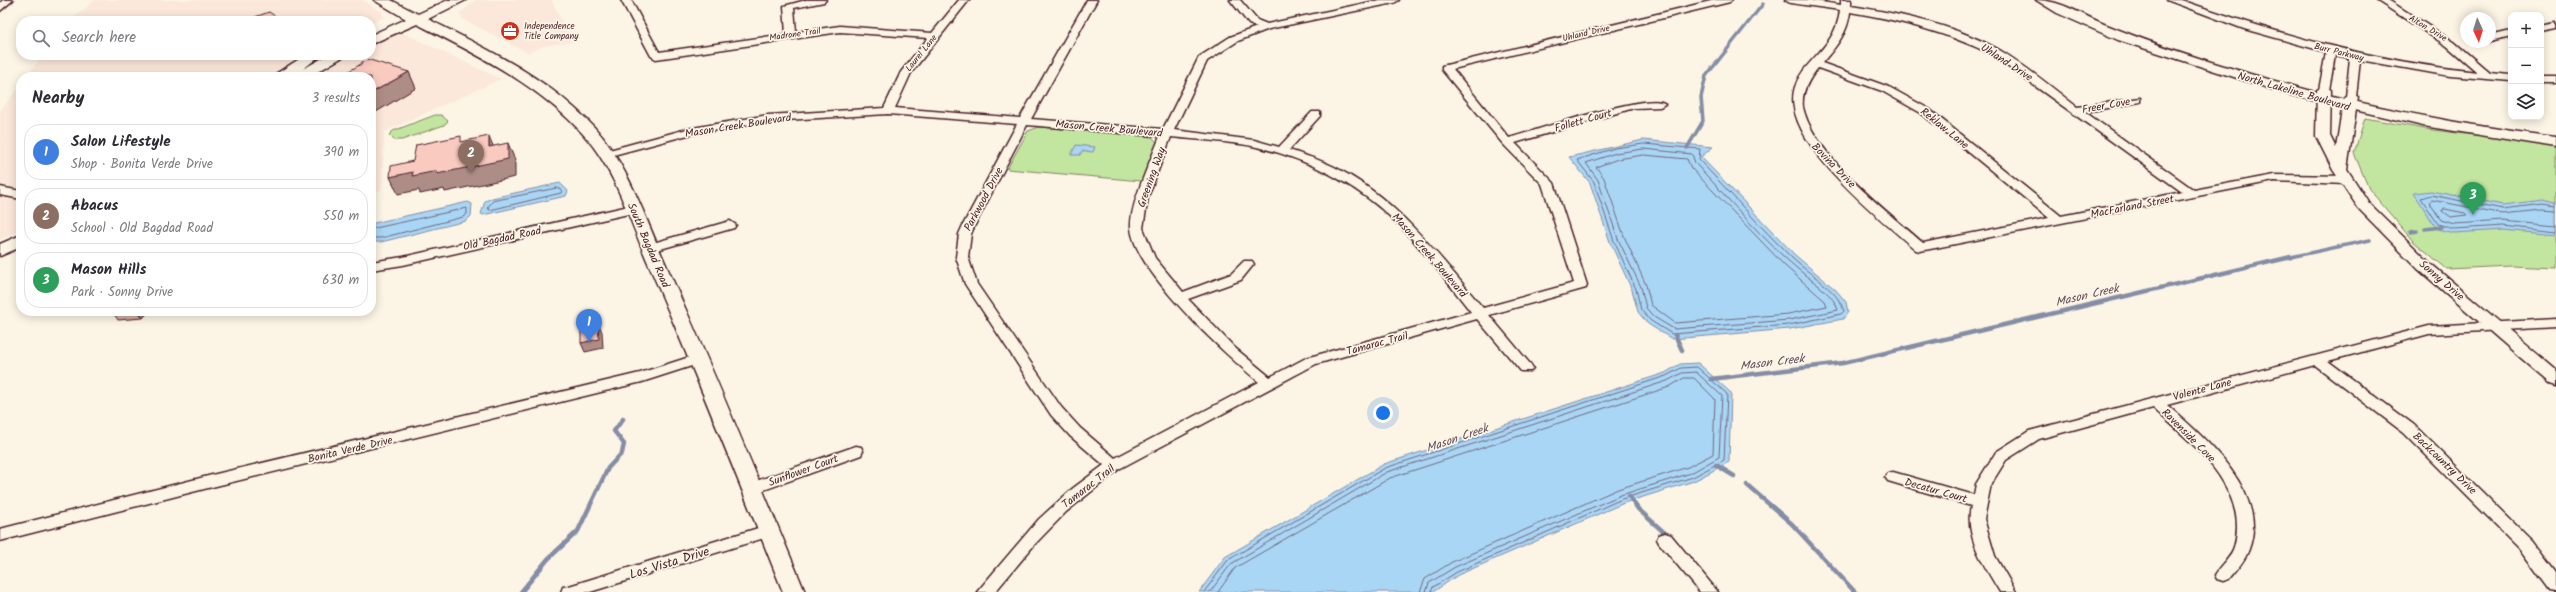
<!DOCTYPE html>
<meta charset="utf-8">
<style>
body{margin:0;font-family:Kalam,sans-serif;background:#f7f7f7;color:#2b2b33}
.controls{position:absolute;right:12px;top:12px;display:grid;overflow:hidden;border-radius:8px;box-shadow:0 2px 10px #0003}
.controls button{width:36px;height:36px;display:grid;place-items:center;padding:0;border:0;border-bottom:1px solid #e1e1e2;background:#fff;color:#2b2b33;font:20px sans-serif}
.compass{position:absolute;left:2460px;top:12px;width:36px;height:36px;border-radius:50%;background:#fff;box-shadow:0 2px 10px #0003;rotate:176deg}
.you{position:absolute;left:1383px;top:413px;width:14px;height:14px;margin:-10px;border:3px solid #fff;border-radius:50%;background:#1a73e8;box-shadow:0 0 0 6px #1a73e833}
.badge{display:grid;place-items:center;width:26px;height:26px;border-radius:50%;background:#d93025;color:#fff;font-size:13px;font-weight:700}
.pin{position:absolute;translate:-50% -33px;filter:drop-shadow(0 1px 2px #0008)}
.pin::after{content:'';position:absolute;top:21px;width:14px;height:12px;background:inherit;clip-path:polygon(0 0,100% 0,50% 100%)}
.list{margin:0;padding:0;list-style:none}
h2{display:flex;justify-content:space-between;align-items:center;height:52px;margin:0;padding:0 16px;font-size:17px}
h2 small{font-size:13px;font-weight:400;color:#7c7c81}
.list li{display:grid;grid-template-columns:26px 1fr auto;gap:12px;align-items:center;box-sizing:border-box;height:56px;margin:0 8px 8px;padding:0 8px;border:1px solid #e1e1e2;border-radius:16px}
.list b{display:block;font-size:15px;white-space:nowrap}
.list p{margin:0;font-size:13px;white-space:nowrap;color:#7c7c81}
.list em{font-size:13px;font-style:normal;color:#7c7c81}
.icon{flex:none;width:22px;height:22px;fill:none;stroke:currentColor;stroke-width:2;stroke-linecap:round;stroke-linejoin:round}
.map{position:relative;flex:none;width:2556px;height:592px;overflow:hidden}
.search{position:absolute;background:#fff;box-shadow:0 2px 10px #0003;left:16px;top:16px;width:360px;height:44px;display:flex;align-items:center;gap:10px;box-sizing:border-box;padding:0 14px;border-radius:16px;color:#7c7c81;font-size:15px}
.panel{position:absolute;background:#fff;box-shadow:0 2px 10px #0003;left:16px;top:72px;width:360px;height:244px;border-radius:16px}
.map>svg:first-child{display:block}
.built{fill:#fbe8da}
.green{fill:#c2e59f;stroke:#868265}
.water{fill:#aad6f6;stroke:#848da5}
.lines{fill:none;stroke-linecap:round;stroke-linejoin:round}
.shore{stroke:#70687c;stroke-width:1}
.stream-far1{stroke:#848da5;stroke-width:3.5}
.stream{stroke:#848da5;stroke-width:4.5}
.minor-casing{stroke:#4a1f2b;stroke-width:3}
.tertiary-casing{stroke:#4a1f2b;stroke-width:3}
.secondary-casing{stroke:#4a1f2b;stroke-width:3}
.minor{fill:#fcf5e5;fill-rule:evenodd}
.tertiary{fill:#fcf5e5;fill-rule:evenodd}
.secondary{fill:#fcf5e5;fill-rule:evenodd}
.wall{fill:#d6aea4;stroke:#4a1f2b}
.shaded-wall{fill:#ae8d86;stroke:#4a1f2b}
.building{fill:#f9cabf;stroke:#4a1f2b}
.labels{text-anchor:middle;stroke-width:3.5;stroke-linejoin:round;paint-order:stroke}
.far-poi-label{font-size:9px;fill:#4a1f2b;stroke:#fcf5e5;text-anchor:start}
.far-street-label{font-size:9px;fill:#4a1f2b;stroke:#fcf5e5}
.street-label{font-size:11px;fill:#4a1f2b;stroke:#fcf5e5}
.water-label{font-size:12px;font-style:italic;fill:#624d5e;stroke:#fcf5e5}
.near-street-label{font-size:13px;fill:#4a1f2b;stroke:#fcf5e5}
</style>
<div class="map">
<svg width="2556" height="592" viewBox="0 0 2556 592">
<rect width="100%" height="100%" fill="#fcf5e5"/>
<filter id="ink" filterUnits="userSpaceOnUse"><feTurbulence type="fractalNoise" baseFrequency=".025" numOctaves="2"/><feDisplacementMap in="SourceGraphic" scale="8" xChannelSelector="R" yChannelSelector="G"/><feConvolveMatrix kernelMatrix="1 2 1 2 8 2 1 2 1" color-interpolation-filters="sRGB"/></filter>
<g filter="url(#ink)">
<!-- built -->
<path class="built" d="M95,0H362L382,12L384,17L371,24V21H70Z
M476,0H552L571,42L544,46L528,53L464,20L459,14Z
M401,32L501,79L384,132L382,189L371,195V77H307L344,55H371V44Z
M43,55H310L272,77H26Z
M21,84V188L0,186V111Z
M0,196L21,201V230L0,240Z"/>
<!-- green -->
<path class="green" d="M435,115H441L448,121L444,125L402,140H394L389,135L393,131Z
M2365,118L2425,129L2556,145V268L2511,266L2447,269L2413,241L2369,189L2354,153Z
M1039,127L1152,137L1158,143L1141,181L1007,169L1028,131Z"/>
<!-- water -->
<path class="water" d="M1643,140L1713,147L1701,157L1795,255L1836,290L1846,302L1848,312L1843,319L1790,329L1672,339L1648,324L1638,312L1632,290L1610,242L1590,183L1569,157Z
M1076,145L1095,147L1093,152L1082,151L1080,155H1071Z
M560,183L568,191L566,196L483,215L481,214L485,201L492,198Z
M2431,191L2503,205L2543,200L2556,203V235L2504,230L2454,233L2437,229L2414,193Z
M468,202L472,204L471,216L466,221L381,242H372V227L374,223Z
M1698,363L1731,393L1729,462L1694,481L1624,503L1458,575L1433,592H1199L1225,557L1384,464L1665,373L1680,364Z"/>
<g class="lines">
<!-- shore -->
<path class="shore" d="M1644,144L1700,149L1699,160C1730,192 1759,226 1791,257C1808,274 1837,288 1844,311L1841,314L1789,325L1672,334L1651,321L1641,310L1636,289L1614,241L1594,182L1577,160L1615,148Z
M1644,149L1692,154L1695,163C1731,201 1764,242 1805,275C1816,284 1834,295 1838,310L1789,320L1674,329L1654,317L1646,308L1641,287L1618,239L1598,180L1586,163L1616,153Z
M1644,155L1687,159L1691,168L1785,266L1825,301L1827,306L1788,314L1675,323L1651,305L1646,285L1624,236L1604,178L1596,167L1618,159Z
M558,188L562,191L561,193L490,210L487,208L493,201Z
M2556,206L2543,204L2503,209L2431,195L2421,198L2438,224L2454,229L2504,226L2556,232
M2445,209L2465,213L2467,215L2450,217L2442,211Z
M2556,211L2542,210L2503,214L2432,200L2429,202L2441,220L2454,224L2504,221L2556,226
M371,229L467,208V214L463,217L381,238H371
M1204,592L1228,560L1385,468L1666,376L1681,368L1697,367L1727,394L1724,460L1693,477L1622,499L1457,572L1433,587L1431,592
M1210,592L1231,564L1387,472L1667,381L1682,373L1696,372L1722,396L1719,457L1691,473L1621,495L1455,567L1429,583L1426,592
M1218,592L1235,568L1390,478L1669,387L1684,378H1694L1715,399L1713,454L1688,467L1618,489L1452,562L1425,579L1420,592"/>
<!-- stream-far1 -->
<path class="stream-far1" d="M1687,148L1703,121L1701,97L1706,76L1763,4
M2425,229L2441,227
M2410,232L2417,231
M2286,258L2370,240"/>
<!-- stream -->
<path class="stream" d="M1675,335L1682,350
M1711,379L1843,363L2291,257
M1716,465L1734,476
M1747,485L1792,524L1855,592
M1629,496L1638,509L1666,534
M521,592L548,559L578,531L608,468L622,453L624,444L614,431L623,419"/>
<defs>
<path id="minor" d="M3,0H13L0,11V3Z
M621,0H631L659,52L786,34L784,6L806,0H826L824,2L794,8L796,32L840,26L932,33L959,0H969L911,73L895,108L1020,118L1087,0H1097L1031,119L1163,129L1199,57L1230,37L1257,27L1249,24L1230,0H1240L1257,20L1267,24L1380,0H1399L1394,3L1269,29L1238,41L1207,61L1174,130L1254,140L1279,147L1312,112H1320V116L1289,150C1300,154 1312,157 1323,162C1392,191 1436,253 1483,308L1574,283L1542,184L1503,144L1442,70V66L1715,0H1732L1730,2L1453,69L1509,138C1531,132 1654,90 1665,104L1660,107L1634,108L1515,143L1554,183L1587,285L1586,288L1489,315L1531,365L1533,368L1531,371H1521L1477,319L1316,364L1119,469L1066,512L1035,544L995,592H977L1039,519L1072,489L1104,465L1070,436L1051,415L965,284L956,257L959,234L963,225L1017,124L888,114L768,121L688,135L606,157L602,156L600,154L602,152L687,129L768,115L884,108L901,72L928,38L840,32L656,59L651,56ZM1027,125L1160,136C1152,158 1129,206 1131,228C1135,272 1225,354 1259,382L1115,458L1080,428L1061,407L977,284L968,257L971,234L975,225ZM1171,137C1198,140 1226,141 1252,146C1306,157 1361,186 1400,226C1425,252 1448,283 1471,312L1306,358L1270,377L1235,348L1188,299L1241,280L1254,264L1252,261H1244L1231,274L1183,292L1155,258L1143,228L1148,197Z
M1785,0H1809L1841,5V0H1851V6C1900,14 1951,24 1996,48C2024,64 2051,87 2077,107L2140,98V102L2085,112L2194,190L2274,175L2346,176L2352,180L2346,184L2274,181L1920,251L1916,250C1881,219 1778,139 1795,87C1804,58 1836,49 1840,10L1790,3ZM1850,12C1899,20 1945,32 1989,53L2182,192L2061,216L1929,109L1889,87L1822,63C1835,48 1848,33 1850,12ZM1818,68L1882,91L1921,113L2049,218L1923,243C1887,211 1813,155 1803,107C1801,92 1809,79 1818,68Z
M2167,0H2181C2280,35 2373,61 2477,72L2447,46L2376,0H2388L2454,42L2490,73L2511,75V81L2450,76L2360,60L2356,97L2351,100L2346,97L2350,58L2335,55L2329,90L2324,93L2320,92L2319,90L2326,52L2244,29Z
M2556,22V28L2541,31V25Z
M2511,31V37L2490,42V36Z
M2541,77H2556V83H2541Z
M0,187L21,191V199L0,195Z
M633,205L637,206L639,209L637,212L403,265L371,270V262L403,257Z
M730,221L736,225L734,228L650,252L644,248L646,245Z
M2556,319V327L2429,334L2328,361L2414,425L2531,540L2556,573V591L2550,590L2519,548L2404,433L2315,365L2167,405C2204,437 2270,493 2249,549C2245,561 2236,570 2229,579L2223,581L2217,579L2215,575C2220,566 2231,558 2234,548C2251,489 2192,443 2153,408L2039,439L2006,460L1991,484L1984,519L1995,556L2016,592H2000C1985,567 1964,536 1971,506L1888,481L1885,477L1888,473L1893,472L1974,495L1976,484L1996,452L2029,431L2429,326Z
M699,354L704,356L706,359L704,362L642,382L216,486L0,541V529L216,474L640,373Z
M856,446L861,447L863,451L861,455L750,495L745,493L742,489L745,485Z
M768,525L774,527L776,531L774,535L590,592H561L563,587L569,586Z
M1665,533L1671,535L1718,592H1700L1659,543L1657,539L1659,535Z"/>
<path id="tertiary" d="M2324,86L2331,90L2330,136L2336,148L2344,97L2351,93L2358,97L2347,169L2369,203L2430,263L2556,370V385L2550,383L2418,269L2359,209L2333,170L2316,136L2317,90Z"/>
<path id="secondary" d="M374,0H391L418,14L448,0H466L428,19C487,49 549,78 595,128C629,166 646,221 667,267C715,374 760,483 805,592H783C739,482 695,372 648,263C630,221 615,169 583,134C538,84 476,54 417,24L371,44V35L406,19Z
M2036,0C2062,0 2085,17 2109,26C2143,40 2177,51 2211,62C2324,98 2439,122 2556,137V147L2423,126L2287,94L2118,40L2057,13Z
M310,55L316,59L303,69L328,55H346L309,77H291L292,75L288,77H271L304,56Z
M21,235V247L0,256V244Z"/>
</defs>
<!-- minor casing -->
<use href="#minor" class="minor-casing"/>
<!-- tertiary casing -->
<use href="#tertiary" class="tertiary-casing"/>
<!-- secondary casing -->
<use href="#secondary" class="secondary-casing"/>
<!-- minor -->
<use href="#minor" class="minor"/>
<!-- tertiary -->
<use href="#tertiary" class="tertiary"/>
<!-- secondary -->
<use href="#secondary" class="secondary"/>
</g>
<!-- wall -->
<path class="wall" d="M112,311H149L143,318L118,320Z"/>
<!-- shaded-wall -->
<path class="shaded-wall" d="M409,72L416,88L371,115V93Z
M489,136L496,153L508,143L515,160V177L445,192L444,189L420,194L419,190L398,194L390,177L489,147Z
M138,311H149L143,318Z
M598,322L602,332L603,348L585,352L581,343Z"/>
<!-- building -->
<path class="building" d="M269,12L281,20L278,21H244Z
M370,60L409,72L371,93V77H339L361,64L362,62Z
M461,136V142L489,136V147L508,143V159L437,174V171L412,176L413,172L390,177L391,166L413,161L416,145Z
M598,322L599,339L581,343V326Z"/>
</g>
<!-- icons -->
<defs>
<symbol id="office-disc" viewBox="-11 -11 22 22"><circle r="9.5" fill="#c8321e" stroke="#fcf5e5"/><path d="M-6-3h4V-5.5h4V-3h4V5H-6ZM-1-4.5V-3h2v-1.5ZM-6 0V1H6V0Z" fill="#fff"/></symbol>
</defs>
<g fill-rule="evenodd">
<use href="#office-disc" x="499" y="20" width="22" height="22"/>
</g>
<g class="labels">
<!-- far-poi labels -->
<g class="far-poi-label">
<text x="524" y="29">Independence<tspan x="524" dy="10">Title Company</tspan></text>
</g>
<!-- far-street labels -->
<g class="far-street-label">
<text transform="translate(2428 28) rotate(31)" y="3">Alton Drive</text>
<text transform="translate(1586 33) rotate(-13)" y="3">Uhland Drive</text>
<text transform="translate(795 34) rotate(-8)" y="3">Madrone Trail</text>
<text transform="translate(2339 52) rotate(14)" y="3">Burr Parkway</text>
<text transform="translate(921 53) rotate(-51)" y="3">Laurel Lane</text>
</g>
<!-- street labels -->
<g class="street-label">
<text transform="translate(2007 62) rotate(33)" y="4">Uhland Drive</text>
<text transform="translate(2294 91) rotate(16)" y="4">North Lakeline Boulevard</text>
<text transform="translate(2106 105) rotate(-10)" y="4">Freer Cove</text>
<text transform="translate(1583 120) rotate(-16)" y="4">Follett Court</text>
<text transform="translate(738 125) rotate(-9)" y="4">Mason Creek Boulevard</text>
<text transform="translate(1109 128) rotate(5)" y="4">Mason Creek Boulevard</text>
<text transform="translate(1945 128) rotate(39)" y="4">Reklaw Lane</text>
<text transform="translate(1834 165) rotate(46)" y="4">Bovina Drive</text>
<text transform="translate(1151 177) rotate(-70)" y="4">Greening Way</text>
<text transform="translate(983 199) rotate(-62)" y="4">Parkwood Drive</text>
<text transform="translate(2132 206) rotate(-11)" y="4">MacFarland Street</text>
<text transform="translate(502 238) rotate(-12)" y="4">Old Bagdad Road</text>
<text transform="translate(649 245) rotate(67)" y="4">South Bagdad Road</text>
<text transform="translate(1430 255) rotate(49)" y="4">Mason Creek Boulevard</text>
<text transform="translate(2442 280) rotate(41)" y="4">Sonny Drive</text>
<text transform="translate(1377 343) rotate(-15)" y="4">Tamarac Trail</text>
<text transform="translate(2202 389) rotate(-15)" y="4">Volente Lane</text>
<text transform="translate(2189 435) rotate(45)" y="4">Ravenside Cove</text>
<text transform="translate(350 449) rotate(-13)" y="4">Bonita Verde Drive</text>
<text transform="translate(2445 463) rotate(44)" y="4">Backcountry Drive</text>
<text transform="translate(803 470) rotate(-20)" y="4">Sunflower Court</text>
<text transform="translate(1088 486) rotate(-38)" y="4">Tamarac Trail</text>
<text transform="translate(1936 490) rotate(16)" y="4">Decatur Court</text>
</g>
<!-- water labels -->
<g class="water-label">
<text transform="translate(2087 295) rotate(-13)" y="4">Mason Creek</text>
<text transform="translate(1772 362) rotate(-7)" y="4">Mason Creek</text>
<text transform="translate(1457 438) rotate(-19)" y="4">Mason Creek</text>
</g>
<!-- near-street labels -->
<g class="near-street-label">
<text transform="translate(669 562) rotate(-17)" y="5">Los Vista Drive</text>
</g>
</g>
</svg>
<div class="controls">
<button>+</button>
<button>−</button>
<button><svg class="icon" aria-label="layers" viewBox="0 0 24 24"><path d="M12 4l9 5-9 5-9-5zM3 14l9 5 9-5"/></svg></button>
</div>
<svg class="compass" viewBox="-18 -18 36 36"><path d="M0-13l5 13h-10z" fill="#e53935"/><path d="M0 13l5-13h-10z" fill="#7c7c81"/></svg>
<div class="you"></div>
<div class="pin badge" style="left:589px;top:342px;background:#3f7fe0">1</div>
<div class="pin badge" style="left:471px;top:173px;background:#8d6e63">2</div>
<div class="pin badge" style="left:2473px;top:215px;background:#2e9e5b">3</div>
<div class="search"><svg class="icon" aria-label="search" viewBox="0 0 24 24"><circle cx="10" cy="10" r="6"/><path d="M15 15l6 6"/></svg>Search here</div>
<section class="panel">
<h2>Nearby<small>3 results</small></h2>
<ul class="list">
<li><span class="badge" style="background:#3f7fe0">1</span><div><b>Salon Lifestyle</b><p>Shop · Bonita Verde Drive</p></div><em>390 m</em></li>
<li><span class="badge" style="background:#8d6e63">2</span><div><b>Abacus</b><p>School · Old Bagdad Road</p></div><em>550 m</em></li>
<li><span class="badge" style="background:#2e9e5b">3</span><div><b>Mason Hills</b><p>Park · Sonny Drive</p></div><em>630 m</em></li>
</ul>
</section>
</div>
